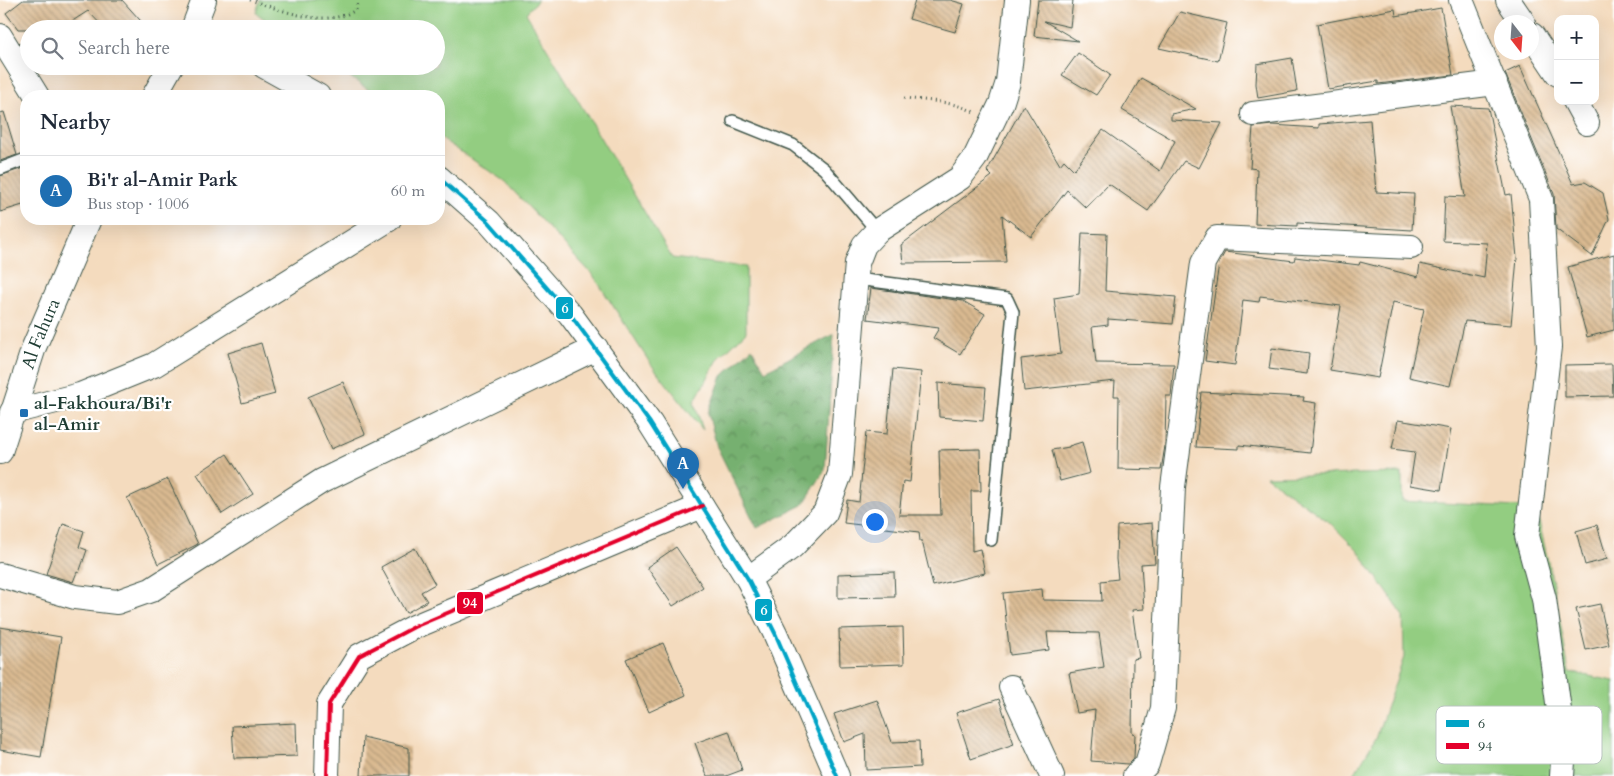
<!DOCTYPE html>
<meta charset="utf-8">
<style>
body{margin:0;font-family:Cardo,serif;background:#f6f6f7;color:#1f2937}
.controls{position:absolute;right:15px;top:15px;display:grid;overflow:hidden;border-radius:10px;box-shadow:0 5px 20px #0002}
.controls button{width:45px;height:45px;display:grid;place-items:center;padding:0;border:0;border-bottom:1px solid #e0e1e3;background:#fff;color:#1f2937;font:25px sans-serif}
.compass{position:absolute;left:1494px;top:15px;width:45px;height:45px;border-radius:50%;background:#fff;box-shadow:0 5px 20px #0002;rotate:163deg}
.you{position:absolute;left:874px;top:521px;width:18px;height:18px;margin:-12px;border:4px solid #fff;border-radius:50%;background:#1a73e8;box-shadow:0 0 0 8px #1a73e833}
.badge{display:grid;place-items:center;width:32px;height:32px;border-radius:50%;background:#1f6fb2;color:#fff;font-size:16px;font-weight:700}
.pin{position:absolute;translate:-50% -41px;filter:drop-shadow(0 1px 2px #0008)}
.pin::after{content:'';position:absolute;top:26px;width:18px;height:15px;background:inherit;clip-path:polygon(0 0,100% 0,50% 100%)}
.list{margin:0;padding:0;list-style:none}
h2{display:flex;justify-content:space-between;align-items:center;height:65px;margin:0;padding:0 20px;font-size:21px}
h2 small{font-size:16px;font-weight:400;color:#747a83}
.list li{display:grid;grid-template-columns:32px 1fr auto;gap:15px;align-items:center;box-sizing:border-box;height:70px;padding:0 20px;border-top:1px solid #e0e1e3}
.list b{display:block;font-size:19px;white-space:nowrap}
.list p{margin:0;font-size:16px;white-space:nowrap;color:#747a83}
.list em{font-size:16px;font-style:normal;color:#747a83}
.icon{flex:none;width:28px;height:28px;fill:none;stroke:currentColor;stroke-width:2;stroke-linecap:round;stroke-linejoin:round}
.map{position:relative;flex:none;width:1614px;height:776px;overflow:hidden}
.search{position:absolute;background:#fff;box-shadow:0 5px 20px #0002;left:20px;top:20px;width:425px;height:55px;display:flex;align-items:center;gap:12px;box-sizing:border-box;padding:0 18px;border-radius:28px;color:#747a83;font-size:19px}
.panel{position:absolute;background:#fff;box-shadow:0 5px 20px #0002;left:20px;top:90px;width:425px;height:135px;border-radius:20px}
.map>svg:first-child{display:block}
.green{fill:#93cd81;stroke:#59855a}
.forest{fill:url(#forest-crowns);stroke:#4a7652}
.building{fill:url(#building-back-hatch)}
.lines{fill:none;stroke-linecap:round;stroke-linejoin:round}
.service-casing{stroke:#3f5549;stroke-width:14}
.minor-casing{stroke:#3f5549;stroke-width:26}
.path{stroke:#3f5549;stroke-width:3;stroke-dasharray:1 4;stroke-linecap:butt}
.service{stroke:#fff;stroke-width:11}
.minor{stroke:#fff;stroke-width:24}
.bus-1-casing{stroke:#fff;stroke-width:8}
.bus-2-casing{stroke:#fff;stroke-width:8}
.bus-1{stroke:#02a4c6;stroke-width:4}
.bus-2{stroke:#e4002b;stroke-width:4}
.poi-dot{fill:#1f6fb2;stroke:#fff;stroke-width:2}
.labels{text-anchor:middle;stroke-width:4.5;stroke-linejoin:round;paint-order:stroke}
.street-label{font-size:18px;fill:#1f3d34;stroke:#fff}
.poi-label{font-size:18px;font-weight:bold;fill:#1f3d34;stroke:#fff;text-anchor:start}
.key{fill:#fff;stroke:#bcc5c2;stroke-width:1}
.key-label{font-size:14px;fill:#1f3d34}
.line-badge{stroke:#fff;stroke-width:2}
.badge-label{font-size:14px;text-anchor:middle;font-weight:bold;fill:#fff}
</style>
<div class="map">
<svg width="1614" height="776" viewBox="0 0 1614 776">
<defs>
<pattern id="forest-crowns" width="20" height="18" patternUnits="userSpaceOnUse" patternTransform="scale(1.25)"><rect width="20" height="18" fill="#76b06f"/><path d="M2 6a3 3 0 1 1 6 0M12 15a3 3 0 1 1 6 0" fill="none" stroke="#60905c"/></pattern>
<pattern id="building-back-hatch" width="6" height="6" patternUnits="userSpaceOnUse" patternTransform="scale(1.25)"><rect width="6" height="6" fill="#daba91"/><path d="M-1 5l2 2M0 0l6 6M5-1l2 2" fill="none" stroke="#b09877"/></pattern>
</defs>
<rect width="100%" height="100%" fill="#fff"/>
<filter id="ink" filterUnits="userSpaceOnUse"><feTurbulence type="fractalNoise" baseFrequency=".02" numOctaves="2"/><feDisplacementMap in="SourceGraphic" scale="10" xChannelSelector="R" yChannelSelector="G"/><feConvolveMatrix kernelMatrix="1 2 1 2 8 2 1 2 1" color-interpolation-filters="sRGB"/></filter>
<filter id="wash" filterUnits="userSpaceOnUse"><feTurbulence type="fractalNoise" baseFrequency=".0096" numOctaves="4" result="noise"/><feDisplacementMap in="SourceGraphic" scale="20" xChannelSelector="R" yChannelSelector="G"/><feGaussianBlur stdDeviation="1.12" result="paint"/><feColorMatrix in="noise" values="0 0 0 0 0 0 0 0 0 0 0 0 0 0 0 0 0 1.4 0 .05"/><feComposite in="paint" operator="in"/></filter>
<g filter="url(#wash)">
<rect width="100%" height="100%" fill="#f4dbbe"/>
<!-- green -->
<path class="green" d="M260,0H538L526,13L672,258L746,267V332L719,358L694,402L703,430L650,363L593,275L504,181L439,137V96H378L334,66H436V29H279L256,13Z
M1402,473V501L1536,508L1555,593L1569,672L1614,681V776H1353L1376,738L1404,657L1403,615L1359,552L1329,522L1266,476Z"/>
<!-- forest -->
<path class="forest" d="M834,334L825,470L803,505L757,528L717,447L708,413L722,376L752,348L765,371Z"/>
<g id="blocks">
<!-- building -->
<path class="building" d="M23,0H122L148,29H105L88,11L60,29H18L6,13Z
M915,0H950L964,4L955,32L909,19Z
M1038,0H1073L1070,27L1044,21L1078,41L1034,36Z
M1441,8L1453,75L1378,84V81L1328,89L1317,24L1395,9L1396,16Z
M1180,12L1227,23L1218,61L1159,48Z
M1078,53L1110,75L1096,95L1062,75Z
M1292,58L1297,91L1258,98L1256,84L1257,64Z
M1520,66L1573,184L1585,182L1603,193L1609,219L1592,256L1556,229L1554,194L1505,73Z
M1141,78L1196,109L1171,114V120L1222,123L1199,168L1184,161L1148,211L1109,184L1086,208L1067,190L1031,237L1002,215L1006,262L903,263L901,245L992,176L987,171L1024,105L1060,165L1064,160L1074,170L1103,130L1160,171L1175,141L1122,110Z
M1450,106L1488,108L1506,195L1511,194L1517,258L1511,325L1465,321L1450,386L1409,377L1424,309L1393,302L1378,378L1330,370L1341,306L1260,296L1259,302L1243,300L1235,365L1205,361L1219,263L1225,252L1294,261L1295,257L1359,265L1360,262L1418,277L1420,264L1484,278L1487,243L1443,241L1445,196L1465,197Z
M4,112L17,155L0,161V113Z
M1370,120L1376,192L1414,194L1412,230L1297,223V226L1255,224L1257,169L1250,168L1253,127L1272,125L1319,128V124Z
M26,167V204L0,212V176Z
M1082,233L1107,234L1105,291L1176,297L1173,324L1108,319V325L1092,327L1096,363L1174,364L1171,396H1166L1165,446L1161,470L1118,469L1119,396H1114L1115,381L1024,391L1021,359L1061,354L1054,298L1079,294Z
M1614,254V330L1587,337L1568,267Z
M871,288L963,301L985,314L960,354L933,338L939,328L867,319Z
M261,343L275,394L242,403L228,353Z
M1272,348L1309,353L1307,374L1269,369Z
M1612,364L1613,396L1565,397V365Z
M893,369L921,372L910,482L903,481L899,515H941L939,450L980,449L981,491H971L972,551L980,549L985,573L933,586L922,541H920L919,532L844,523L847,500L859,502L866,432L887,434Z
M343,382L365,434L331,449L308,397Z
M938,383L986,387L983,421L939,417Z
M1201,392L1304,397L1303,401L1316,403L1310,453L1239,445V449L1196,447Z
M1398,420L1451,429L1441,490L1410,485L1415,452L1392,449Z
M1082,442L1090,473L1060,481L1052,450L1069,447V446Z
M227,454L253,494L222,514L197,474Z
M168,479L198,544L158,564L127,498Z
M1152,523L1155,563L1141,564L1144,609L1132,610L1139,658L1133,659L1132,733L1135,734L1134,758L1128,764L1091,761L1095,710L1077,713L1069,673L1104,667L1099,633L1047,632L1049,650L1010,655L1003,593L1042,589L1043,600L1102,601L1101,581L1118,579L1116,559L1117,526Z
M63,524L84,531L79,547L87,550L79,573L77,572L73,582L46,574Z
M1597,525L1607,559L1585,565L1576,531Z
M676,547L703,587L673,606L647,567Z
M415,548L435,584L421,592L427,601L406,613L381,567Z
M894,572L895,597L838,598V574Z
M1600,604L1609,645L1586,650L1576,609Z
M0,627L61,637L41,757L0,750Z
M903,627L904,664L840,666L839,629Z
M663,643L686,695L649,712L626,659Z
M999,699L1014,744L971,759L956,713Z
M877,700L892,742L919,741L920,767L866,770L865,734L844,742L834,714Z
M296,723L297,756L234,758L232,726Z
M729,731L742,770L726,776H707L695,743Z
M363,737L409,748V776H361Z"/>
</g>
</g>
<g filter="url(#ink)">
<use href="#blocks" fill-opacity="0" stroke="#3f5549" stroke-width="1"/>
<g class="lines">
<defs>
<path id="service" d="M733,121L793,145L824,169L877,231
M0,169L26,159
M857,279L1007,299L1013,312L991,540"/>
<g id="minor">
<path d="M1461,0L1541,199L1549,347L1527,536L1544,599L1564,747L1562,776"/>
<path d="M1508,0L1523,22"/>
<path d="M193,29L204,0"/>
<path d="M1532,35L1558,74"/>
<path d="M0,36L37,96"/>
<path d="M264,66L318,96"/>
<path d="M154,96L171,66"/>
<path d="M1575,101L1587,123"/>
<path d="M1253,114L1495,83"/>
<path d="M439,178L489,222L570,314L650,423L748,579L775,633L837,776"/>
<path d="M12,412L80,395L154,365L389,219"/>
<path id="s1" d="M0,452L34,347L89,219"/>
<path d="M0,575L75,597L117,602L151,590L322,481L596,348"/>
<path d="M748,579L793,546L825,513L840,474L857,263L864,245L877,231L960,178L975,158L1001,104L1008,82L1017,0"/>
<path d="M1011,687L1052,776"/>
<path d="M327,776L329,704L359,656L414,627L702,506"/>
<path d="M1135,776L1147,764L1163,708L1173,487L1203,263L1217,238L1411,247"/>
</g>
</defs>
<!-- service casing -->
<use href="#service" class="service-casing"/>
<!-- minor casing -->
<use href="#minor" class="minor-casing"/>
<!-- path -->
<path class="path" d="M250,0C283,10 323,29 356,10L358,0
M904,98C928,101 953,101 974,112"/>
<!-- service -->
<use href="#service" class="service"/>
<!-- minor -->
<use href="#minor" class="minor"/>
<defs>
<path id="bus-1" d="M439,178L489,222L570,314L650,423L748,579L775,633L837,776"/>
<path id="bus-2" d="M327,776L329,704L359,656L414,627L702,506"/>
</defs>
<!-- bus-1 casing -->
<use href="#bus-1" class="bus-1-casing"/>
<!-- bus-2 casing -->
<use href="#bus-2" class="bus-2-casing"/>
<!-- bus-1 -->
<use href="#bus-1" class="bus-1"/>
<!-- bus-2 -->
<use href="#bus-2" class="bus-2"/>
</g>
</g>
<!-- markers -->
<rect class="poi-dot" x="19" y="408" width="10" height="10" rx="2.5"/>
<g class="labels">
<!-- street labels -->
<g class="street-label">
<text dy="6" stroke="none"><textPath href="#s1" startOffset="125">Al Fahura</textPath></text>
</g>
<!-- poi labels -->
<g class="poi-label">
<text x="34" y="409">al-Fakhoura/Bi'r<tspan x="34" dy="21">al-Amir</tspan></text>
</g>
</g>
<!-- legend -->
<rect x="1436" y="706" width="166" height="58" rx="8" class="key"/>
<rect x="1446" y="720" width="23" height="7" fill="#02a4c6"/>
<rect x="1446" y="743" width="23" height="6" fill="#e4002b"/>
<g class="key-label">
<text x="1478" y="728">6</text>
<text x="1478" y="751">94</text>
</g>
<g class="line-badge">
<rect x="555" y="296" width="19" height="24" rx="5" fill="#02a4c6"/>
<rect x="456" y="591" width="28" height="24" rx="5" fill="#e4002b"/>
<rect x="754" y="598" width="19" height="24" rx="5" fill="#02a4c6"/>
</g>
<g class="badge-label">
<text x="565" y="313">6</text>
<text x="470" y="608">94</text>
<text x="764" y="615">6</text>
</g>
</svg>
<div class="controls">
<button>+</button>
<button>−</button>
</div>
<svg class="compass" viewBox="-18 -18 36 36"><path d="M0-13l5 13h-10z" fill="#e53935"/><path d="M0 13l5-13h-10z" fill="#747a83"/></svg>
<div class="you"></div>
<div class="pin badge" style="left:683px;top:489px">A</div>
<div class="search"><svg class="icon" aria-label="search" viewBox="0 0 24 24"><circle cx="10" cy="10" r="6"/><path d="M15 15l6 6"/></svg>Search here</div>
<section class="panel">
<h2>Nearby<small></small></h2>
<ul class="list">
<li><span class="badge">A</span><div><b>Bi'r al-Amir Park</b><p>Bus stop · 1006</p></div><em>60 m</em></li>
</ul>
</section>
</div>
